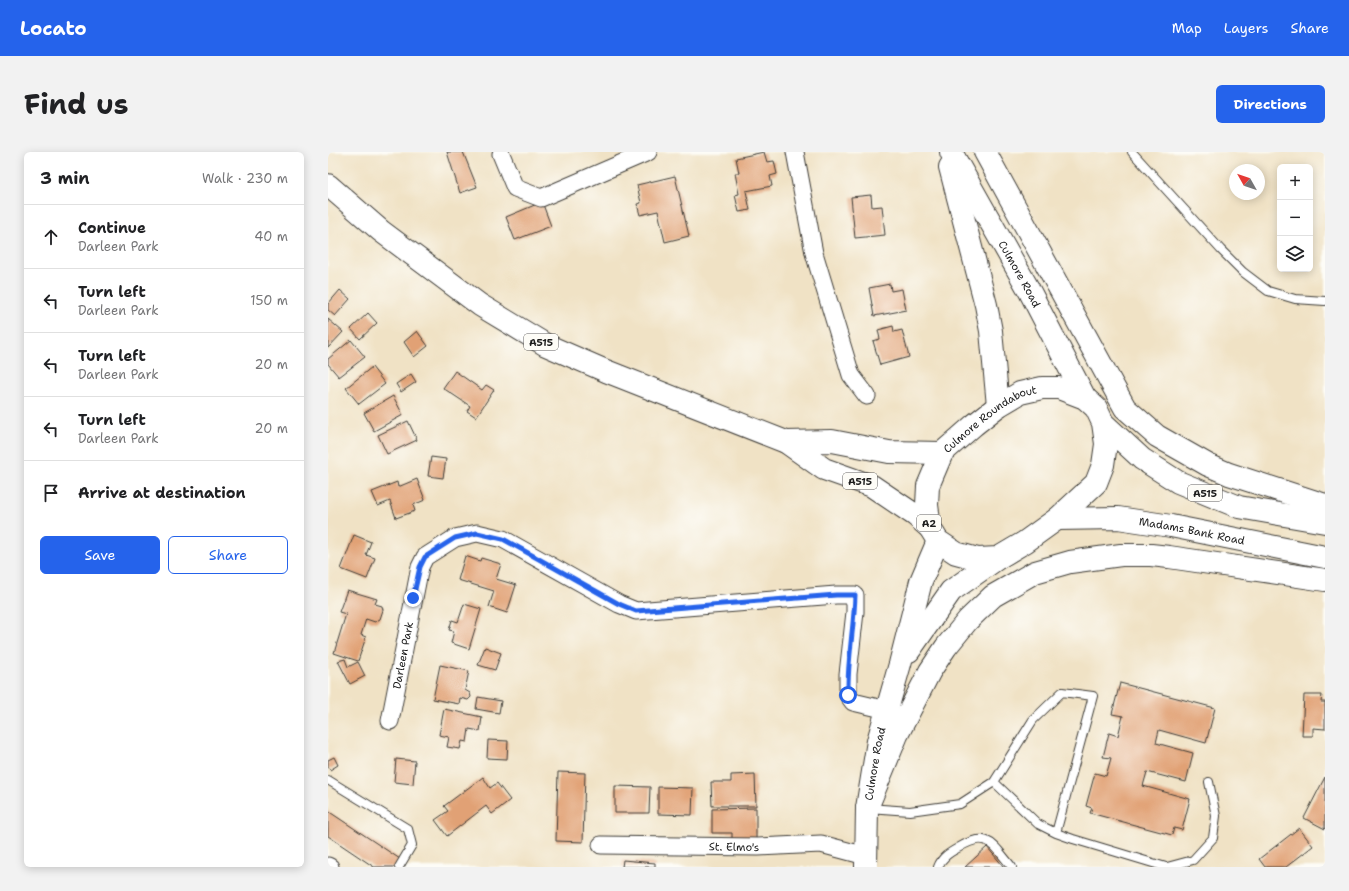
<!DOCTYPE html>
<meta charset="utf-8">
<style>
body{margin:0;font-family:"Shantell Sans",sans-serif;background:#f2f2f2;color:#202124}
.controls{position:absolute;right:12px;top:12px;display:grid;overflow:hidden;border-radius:6px;box-shadow:0 2px 10px #0003}
.controls button{width:36px;height:36px;display:grid;place-items:center;padding:0;border:0;border-bottom:1px solid #e0e0e0;background:#fff;color:#202124;font:20px sans-serif}
.compass{position:absolute;left:901px;top:12px;width:36px;height:36px;border-radius:50%;background:#fff;box-shadow:0 2px 10px #0003;rotate:310deg}
.stop{position:absolute;width:12px;height:12px;margin:-9px;border:3px solid #2563eb;border-radius:50%;background:#fff}
.stop.end{background:#2563eb;border-color:#fff;box-shadow:0 1px 4px #0008}
.list{margin:0;padding:0;list-style:none}
h2{display:flex;justify-content:space-between;align-items:center;height:52px;margin:0;padding:0 16px;font-size:17px}
h2 small{font-size:13px;font-weight:400;color:#757577}
.list li{display:grid;grid-template-columns:26px 1fr auto;gap:12px;align-items:center;box-sizing:border-box;height:64px;padding:0 16px;border-top:1px solid #e0e0e0}
.list b{display:block;font-size:15px;white-space:nowrap}
.list p{margin:0;font-size:13px;white-space:nowrap;color:#757577}
.list em{font-size:13px;font-style:normal;color:#757577}
.actions{display:flex;gap:8px;padding:12px 16px}
.actions a{flex:1;padding:9px 0;border:1px solid #2563eb;border-radius:6px;text-align:center;font-size:14px;color:#2563eb}
.actions .main{background:#2563eb;color:#fff}
.icon{flex:none;width:22px;height:22px;fill:none;stroke:currentColor;stroke-width:2;stroke-linecap:round;stroke-linejoin:round}
.map{position:relative;flex:none;width:997px;height:715px;overflow:hidden;border-radius:6px}
header{display:flex;align-items:center;gap:24px;box-sizing:border-box;height:56px;padding:0 20px;background:#2563eb;color:#fff}
header strong{font-size:19px}
nav{display:flex;gap:22px;margin-inline-start:auto;font-size:14px}
.intro{display:flex;align-items:center;justify-content:space-between;box-sizing:border-box;height:96px;padding:0 24px}
h1{margin:0;font-size:28px}
.button{padding:10px 18px;border-radius:6px;background:#2563eb;color:#fff;font-size:14px;font-weight:700}
main{display:flex;gap:24px;padding:0 24px}
aside{flex:1;background:#fff;border-radius:6px;box-shadow:0 2px 10px #0003}
.map>svg:first-child{display:block}
.building{fill:#e1a174}
.lines{fill:none;stroke-linecap:round;stroke-linejoin:round}
.lane-casing{stroke:#3c3a35;stroke-width:10}
.street-casing{stroke:#3c3a35;stroke-width:19}
.primary-casing{stroke:#3c3a35;stroke-width:24}
.highway-casing{stroke:#3c3a35;stroke-width:24}
.lane{stroke:#fff;stroke-width:8}
.street{stroke:#fff;stroke-width:17}
.primary{stroke:#fff;stroke-width:22}
.highway{stroke:#fff;stroke-width:22}
.route{stroke:#2563eb;stroke-width:5}
.labels{text-anchor:middle;stroke-width:3;stroke-linejoin:round;paint-order:stroke}
.shield{fill:#fdfcf7;stroke:#605f5e;stroke-width:1}
.shield-label{font-size:10px;font-weight:bold;fill:#1c1c1c}
.street-label{font-size:11px;fill:#1c1c1c;stroke:#fdfcf7}
</style>
<header>
<strong>Locato</strong>
<nav><a>Map</a><a>Layers</a><a>Share</a></nav>
</header>
<div class="intro"><h1>Find us</h1><a class="button">Directions</a></div>
<main>
<aside>
<h2>3 min<small>Walk · 230 m</small></h2>
<ul class="list">
<li><svg class="icon" aria-label="ahead" viewBox="0 0 24 24"><path d="M12 20V5M6 11l6-6 6 6"/></svg><div><b>Continue</b><p>Darleen Park</p></div><em>40 m</em></li>
<li><svg class="icon" aria-label="left" viewBox="0 0 24 24"><path d="M17 20v-9H6M10 6l-5 5 5 5"/></svg><div><b>Turn left</b><p>Darleen Park</p></div><em>150 m</em></li>
<li><svg class="icon" aria-label="left" viewBox="0 0 24 24"><path d="M17 20v-9H6M10 6l-5 5 5 5"/></svg><div><b>Turn left</b><p>Darleen Park</p></div><em>20 m</em></li>
<li><svg class="icon" aria-label="left" viewBox="0 0 24 24"><path d="M17 20v-9H6M10 6l-5 5 5 5"/></svg><div><b>Turn left</b><p>Darleen Park</p></div><em>20 m</em></li>
<li><svg class="icon" aria-label="arrive" viewBox="0 0 24 24"><path d="M6 21V4h12l-3 4 3 4H6"/></svg><div><b>Arrive at destination</b></div></li>
</ul>
<div class="actions"><a class="main">Save</a><a>Share</a></div>
</aside>
<div class="map">
<svg width="997" height="715" viewBox="0 0 997 715">
<rect width="100%" height="100%" fill="#fdfcf7"/>
<filter id="ink" filterUnits="userSpaceOnUse"><feTurbulence type="fractalNoise" baseFrequency=".025" numOctaves="2"/><feDisplacementMap in="SourceGraphic" scale="8" xChannelSelector="R" yChannelSelector="G"/><feConvolveMatrix kernelMatrix="1 2 1 2 8 2 1 2 1" color-interpolation-filters="sRGB"/></filter>
<filter id="wash" filterUnits="userSpaceOnUse"><feTurbulence type="fractalNoise" baseFrequency=".012" numOctaves="4" result="noise"/><feDisplacementMap in="SourceGraphic" scale="16" xChannelSelector="R" yChannelSelector="G"/><feGaussianBlur stdDeviation="0.9" result="paint"/><feColorMatrix in="noise" values="0 0 0 0 0 0 0 0 0 0 0 0 0 0 0 0 0 1.4 0 .05"/><feComposite in="paint" operator="in"/></filter>
<g filter="url(#wash)">
<rect width="100%" height="100%" fill="#f0e2c5"/>
<g id="blocks">
<!-- building -->
<path class="building" d="M119,0H135L149,35L132,41Z
M436,0L439,10L446,9L449,22L442,24L444,34L418,39L422,58L411,60L407,43L411,42L407,21H411L408,6Z
M347,24L361,84L337,90L330,59L312,63L309,52L313,51L309,33Z
M543,43L544,55L554,54L557,83L527,86L523,45Z
M214,50L223,74L187,88L178,65Z
M562,132L563,139L574,137L578,158L546,164L541,136Z
M12,138L22,147L7,164L0,158V152Z
M40,161L49,171L32,187L23,177Z
M0,167L15,180L0,196Z
M565,174L566,180L574,178L581,205L552,213L545,189L552,187L550,178Z
M89,179L100,194L86,205L76,190Z
M23,188L37,205L11,225L0,212V207Z
M44,215L57,232L31,252L18,236Z
M127,219L154,238L158,233L166,238L148,265L139,259L142,254L115,236Z
M83,222L88,230L73,240L68,232Z
M65,244L75,263L46,279L36,261Z
M80,269L89,288L59,302L50,283Z
M103,305L118,307L115,326L100,324Z
M89,327L97,348L85,353L87,359L68,366L62,349L50,354L44,340L69,330L70,335Z
M26,383L43,390L38,403L47,406L39,427L13,417Z
M137,404L152,409L153,406L173,412L168,427L188,433L179,461L161,455L166,439L130,428Z
M19,438L49,447L47,452L54,454L55,458L52,467L47,470L38,467L33,483L38,485L30,509L6,501L18,462L11,460Z
M136,452L153,457L141,497L123,491L126,479L121,478L124,468L130,470Z
M157,495L173,501L167,518L150,513Z
M17,507L20,515L30,510L37,524L22,532L10,509Z
M112,513L141,519L137,538L142,541L143,545L140,548L132,546L131,552L105,547Z
M792,531L887,556L878,591L831,578L828,591L865,601L858,630L819,620L815,634L862,647L854,678L846,676L844,683L762,661L764,656L758,654L767,621L778,624L783,606L775,605L781,581L790,584L795,564L784,562Z
M976,543H994L993,550H997V577L985,576V584H974Z
M150,545L173,549L171,561L148,557Z
M116,557L154,565L152,579L141,577L139,590L134,589L132,597L119,595L121,585L111,583Z
M160,588L180,589L179,607L159,606Z
M6,605L10,613L2,618L0,614V608Z
M68,607L87,609L85,632L66,630Z
M230,620L257,621L255,690L228,689Z
M427,622L428,654H384L383,630H403V623Z
M155,625L162,636L169,631L182,648L164,662L158,654L119,684L107,668L120,659L116,654Z
M997,625V677L976,666Z
M287,634L322,635L321,661H287Z
M330,635L365,636L364,663L330,662Z
M428,656V688H404V681H384V657Z
M0,659L72,707L67,715H46L0,684Z
M971,676L985,694L958,715H937L931,707Z
M659,695L676,715H637Z
M295,708L327,711V715H294Z"/>
</g>
</g>
<g filter="url(#ink)">
<use href="#blocks" fill-opacity="0" stroke="#3c3a35" stroke-width="1"/>
<g class="lines">
<defs>
<path id="lane" d="M804,0L893,98L915,120L940,139L967,147L997,149
M0,628L80,677L84,693L71,715
M666,630L710,672L728,681L745,687L838,715
M540,656L582,659L632,652L666,630L705,568L734,540L765,544L728,681
M610,715C614,705 621,701 630,696C660,677 665,693 684,715
M839,715L865,708L885,686L888,664L881,630"/>
<g id="street">
<path d="M467,0L486,101L523,223L539,244"/>
<path d="M173,2L187,36L213,46L320,0"/>
<path id="s1" d="M62,569L92,415L97,405L127,386L149,381L175,387L291,452L308,459L508,443H527V460L520,522V543L525,550L559,558"/>
<path id="s2" d="M273,693L430,695L493,692L538,704"/>
<path d="M0,714L2,715"/>
</g>
<g id="primary">
<path id="s3" d="M623,0L701,138L757,246"/>
<path d="M622,15L658,153L663,179L670,254"/>
</g>
<g id="highway">
<path d="M657,0L797,256L829,284L880,313L901,322L997,353"/>
<path d="M0,33L53,79L152,153L218,193L278,219L458,290L496,317L544,334L587,363L602,376"/>
<path id="s4" d="M775,271L778,292L775,313L768,331L729,367L697,390L670,406L650,407L628,401L610,389L602,376L599,353L600,334L614,301L646,273L670,254L692,241L714,236H731L757,246L768,256L775,271L814,307L850,330L911,355L997,370"/>
<path d="M458,290L504,289L561,300L614,301"/>
<path id="s5" d="M729,367L790,366L843,374L997,405"/>
<path d="M581,499L623,439L670,406"/>
<path d="M539,656L569,583L602,519L618,495L640,468L665,444L707,420L742,410L793,403H823L841,405L997,428"/>
<path id="s6" d="M538,715L539,656L550,589L572,512L593,429L610,389"/>
</g>
</defs>
<!-- lane casing -->
<use href="#lane" class="lane-casing"/>
<!-- street casing -->
<use href="#street" class="street-casing"/>
<!-- primary casing -->
<use href="#primary" class="primary-casing"/>
<!-- highway casing -->
<use href="#highway" class="highway-casing"/>
<!-- lane -->
<use href="#lane" class="lane"/>
<!-- street -->
<use href="#street" class="street"/>
<!-- primary -->
<use href="#primary" class="primary"/>
<!-- highway -->
<use href="#highway" class="highway"/>
</g>
</g>
<g class="lines" filter="url(#ink)">
<!-- route -->
<path class="route" d="M85,446L92,415L97,405L127,386L149,381L175,387L291,452L308,459L508,443H527C526,477 519,509 520,543"/>
</g>
<g class="labels">
<!-- shield labels -->
<g class="shield">
<rect x="196" y="182" width="34" height="16" rx="3"/>
<rect x="515" y="321" width="34" height="16" rx="3"/>
<rect x="860" y="333" width="34" height="16" rx="3"/>
<rect x="589" y="363" width="24" height="16" rx="3"/>
</g>
<g class="shield-label">
<text x="213" y="194">A515</text>
<text x="532" y="333">A515</text>
<text x="877" y="345">A515</text>
<text x="601" y="375">A2</text>
</g>
<!-- street labels -->
<g class="street-label">
<text dy="4" stroke="none"><textPath href="#s3" startOffset="140">Culmore Road</textPath></text>
<text dy="4" stroke="none"><textPath href="#s4" startOffset="403">Culmore Roundabout</textPath></text>
<text dy="4" stroke="none"><textPath href="#s5" startOffset="136">Madams Bank Road</textPath></text>
<text dy="4" stroke="none"><textPath href="#s1" startOffset="67">Darleen Park</textPath></text>
<text dy="4" stroke="none"><textPath href="#s6" startOffset="104">Culmore Road</textPath></text>
<text dy="4" stroke="none"><textPath href="#s2" startOffset="133">St. Elmo's</textPath></text>
</g>
</g>
</svg>
<div class="controls">
<button>+</button>
<button>−</button>
<button><svg class="icon" aria-label="layers" viewBox="0 0 24 24"><path d="M12 4l9 5-9 5-9-5zM3 14l9 5 9-5"/></svg></button>
</div>
<svg class="compass" viewBox="-18 -18 36 36"><path d="M0-13l5 13h-10z" fill="#e53935"/><path d="M0 13l5-13h-10z" fill="#757577"/></svg>
<div class="stop" style="left:520px;top:543px"></div>
<div class="stop end" style="left:85px;top:446px"></div>
</div>
</main>
